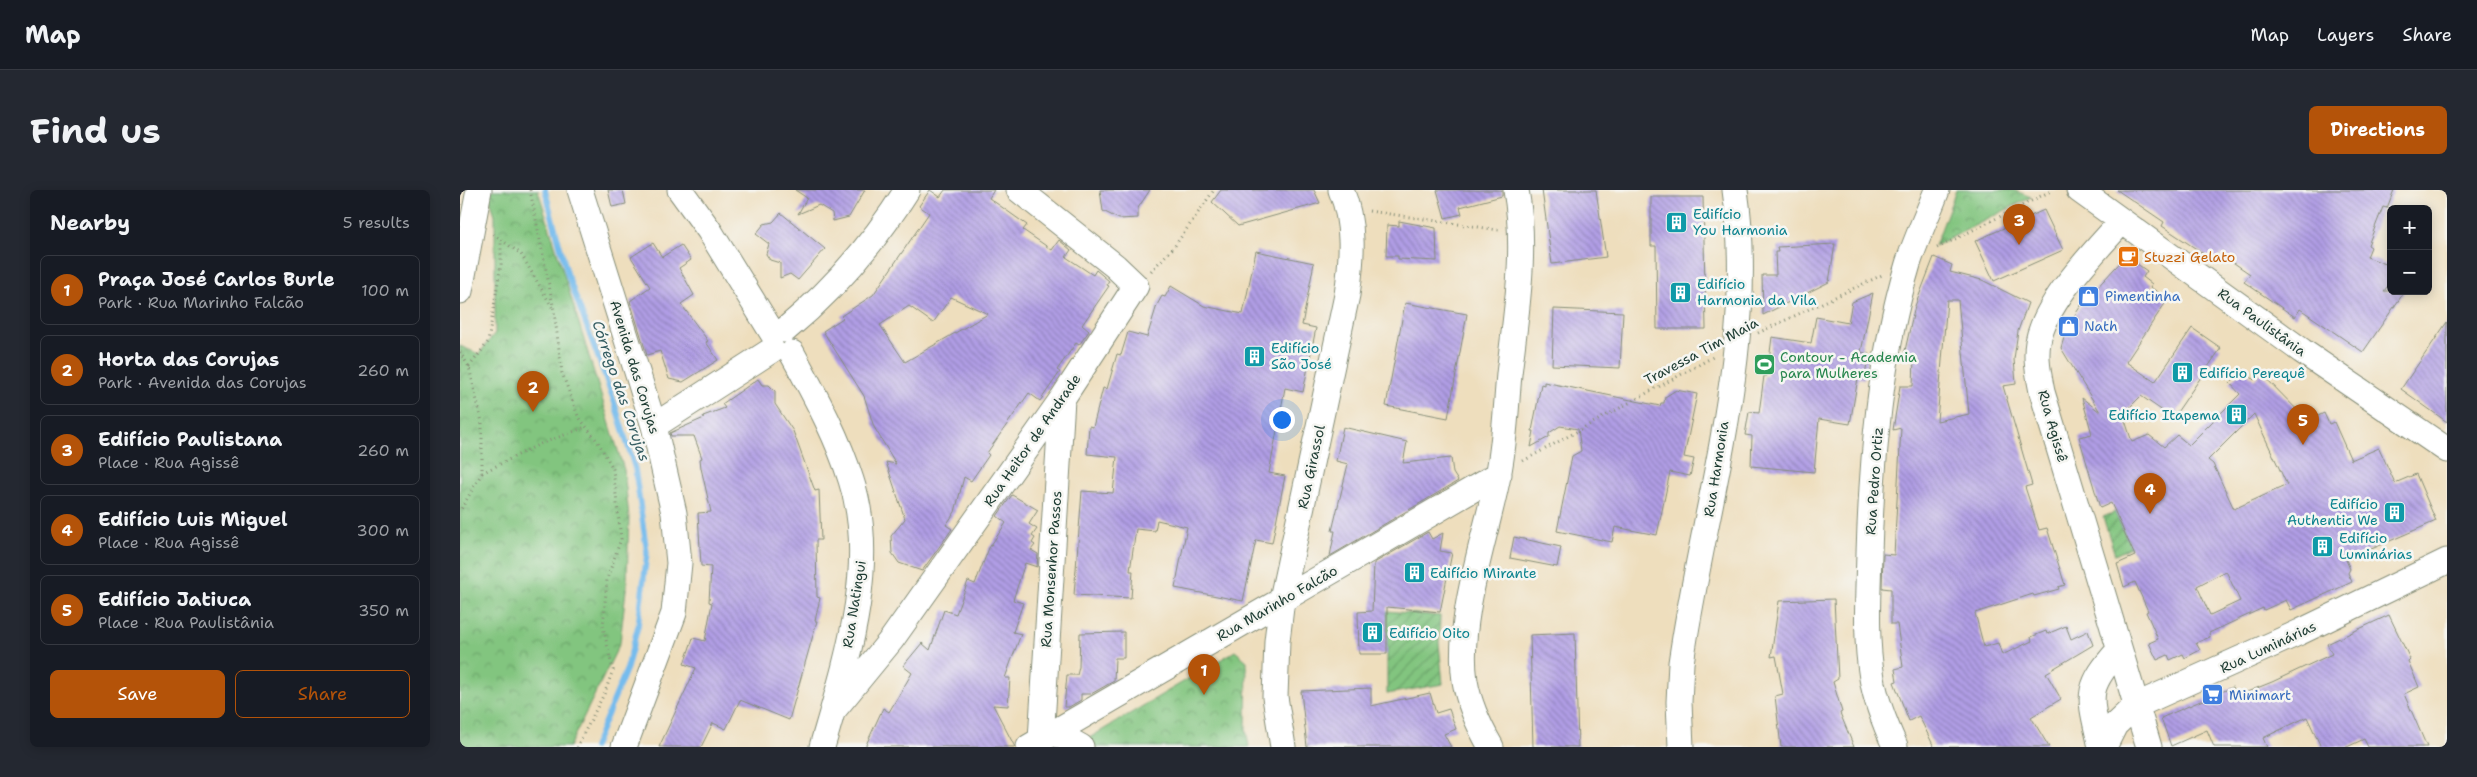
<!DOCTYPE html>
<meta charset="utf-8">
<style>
body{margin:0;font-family:"Shantell Sans",sans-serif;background:#242831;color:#f1f3f6}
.controls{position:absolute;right:15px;top:15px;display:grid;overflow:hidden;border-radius:8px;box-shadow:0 2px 12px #0003}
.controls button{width:45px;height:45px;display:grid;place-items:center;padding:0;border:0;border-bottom:1px solid #363941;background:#171b24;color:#f1f3f6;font:25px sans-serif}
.you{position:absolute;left:821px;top:229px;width:18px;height:18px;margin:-12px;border:4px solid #fff;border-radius:50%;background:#1a73e8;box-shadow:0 0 0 8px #1a73e833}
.badge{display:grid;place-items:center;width:32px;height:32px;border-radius:50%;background:#b45309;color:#fff;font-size:16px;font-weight:700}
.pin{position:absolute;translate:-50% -41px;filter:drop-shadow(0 1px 2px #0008)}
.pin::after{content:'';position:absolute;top:26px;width:18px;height:15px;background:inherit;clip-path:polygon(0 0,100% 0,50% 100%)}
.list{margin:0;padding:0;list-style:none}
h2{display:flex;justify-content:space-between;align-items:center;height:65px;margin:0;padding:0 20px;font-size:21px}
h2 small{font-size:16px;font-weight:400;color:#9ea1a6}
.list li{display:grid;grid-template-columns:32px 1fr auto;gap:15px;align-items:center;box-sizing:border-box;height:70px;margin:0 10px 10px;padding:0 10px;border:1px solid #363941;border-radius:8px}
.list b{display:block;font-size:19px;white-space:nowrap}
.list p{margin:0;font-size:16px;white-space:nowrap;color:#9ea1a6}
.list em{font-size:16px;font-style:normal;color:#9ea1a6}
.actions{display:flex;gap:10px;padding:15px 20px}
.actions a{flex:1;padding:11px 0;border:1px solid #b45309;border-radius:8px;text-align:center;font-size:18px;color:#b45309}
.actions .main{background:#b45309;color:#fff}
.map{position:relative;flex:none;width:1987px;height:557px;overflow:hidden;border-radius:8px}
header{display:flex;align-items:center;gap:30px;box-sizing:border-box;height:70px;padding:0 25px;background:#171b24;border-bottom:1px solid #363941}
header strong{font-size:24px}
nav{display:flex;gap:28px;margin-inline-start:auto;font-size:18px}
.intro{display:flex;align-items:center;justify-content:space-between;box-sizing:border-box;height:120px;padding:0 30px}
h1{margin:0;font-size:35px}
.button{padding:12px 22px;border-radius:8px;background:#b45309;color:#fff;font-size:18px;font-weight:700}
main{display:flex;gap:30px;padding:0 30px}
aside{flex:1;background:#171b24;border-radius:8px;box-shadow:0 2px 12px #0003}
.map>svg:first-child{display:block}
.park{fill:url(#park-crowns);stroke:#50815a}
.garden{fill:url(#garden-furrows);stroke:#50815a}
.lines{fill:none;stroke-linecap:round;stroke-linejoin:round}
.stream{stroke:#76bced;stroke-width:5.5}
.building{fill:url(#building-back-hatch);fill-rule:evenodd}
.minor-casing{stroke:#868e78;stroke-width:27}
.path{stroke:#868e78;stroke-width:3;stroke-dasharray:1 4;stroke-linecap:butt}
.minor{stroke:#fff;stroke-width:25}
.labels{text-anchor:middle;stroke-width:5;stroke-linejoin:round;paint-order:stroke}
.culture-label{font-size:14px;fill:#0d838f;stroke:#f6f6f2;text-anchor:start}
.food-label{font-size:14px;fill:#c56008;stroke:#f6f6f2;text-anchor:start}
.shop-label{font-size:14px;fill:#366cbe;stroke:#f6f6f2;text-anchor:start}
.street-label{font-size:14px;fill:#1f3d34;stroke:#f6f6f2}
.leisure-label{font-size:14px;fill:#27864d;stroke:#f6f6f2;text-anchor:start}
.water-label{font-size:15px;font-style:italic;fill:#355d62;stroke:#f6f6f2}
</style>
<header>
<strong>Map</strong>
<nav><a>Map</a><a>Layers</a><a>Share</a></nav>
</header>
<div class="intro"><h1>Find us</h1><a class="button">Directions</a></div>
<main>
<aside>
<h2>Nearby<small>5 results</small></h2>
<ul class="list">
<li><span class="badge">1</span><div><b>Praça José Carlos Burle</b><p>Park · Rua Marinho Falcão</p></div><em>100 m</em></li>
<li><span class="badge">2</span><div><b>Horta das Corujas</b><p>Park · Avenida das Corujas</p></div><em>260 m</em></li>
<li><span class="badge">3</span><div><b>Edifício Paulistana</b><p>Place · Rua Agissê</p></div><em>260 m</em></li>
<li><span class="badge">4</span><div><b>Edifício Luis Miguel</b><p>Place · Rua Agissê</p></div><em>300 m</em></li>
<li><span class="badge">5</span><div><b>Edifício Jatiuca</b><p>Place · Rua Paulistânia</p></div><em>350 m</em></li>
</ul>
<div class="actions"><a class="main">Save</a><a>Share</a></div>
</aside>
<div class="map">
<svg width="1987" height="557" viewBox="0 0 1987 557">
<defs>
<pattern id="park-crowns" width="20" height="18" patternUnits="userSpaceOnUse" patternTransform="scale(1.25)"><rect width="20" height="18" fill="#82c57f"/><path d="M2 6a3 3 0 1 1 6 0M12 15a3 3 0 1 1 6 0" fill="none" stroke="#6aa169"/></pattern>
<pattern id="garden-furrows" width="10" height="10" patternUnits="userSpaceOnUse" patternTransform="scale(1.25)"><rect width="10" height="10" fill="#82c57f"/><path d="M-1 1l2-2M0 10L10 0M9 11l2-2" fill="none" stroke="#6aa169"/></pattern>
<pattern id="building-back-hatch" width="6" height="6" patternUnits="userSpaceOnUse" patternTransform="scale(1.25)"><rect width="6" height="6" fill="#b09de5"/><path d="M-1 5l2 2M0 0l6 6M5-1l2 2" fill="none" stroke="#8f81ba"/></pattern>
</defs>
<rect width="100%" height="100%" fill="#f6f6f2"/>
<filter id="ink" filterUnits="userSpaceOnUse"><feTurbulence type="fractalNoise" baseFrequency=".02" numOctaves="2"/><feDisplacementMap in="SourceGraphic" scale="10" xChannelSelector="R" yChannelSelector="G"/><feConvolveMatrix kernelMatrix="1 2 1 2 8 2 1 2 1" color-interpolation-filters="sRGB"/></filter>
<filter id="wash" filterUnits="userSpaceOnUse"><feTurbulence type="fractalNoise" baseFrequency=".0096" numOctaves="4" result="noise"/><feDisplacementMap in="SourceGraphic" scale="20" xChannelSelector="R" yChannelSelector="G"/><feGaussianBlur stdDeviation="1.12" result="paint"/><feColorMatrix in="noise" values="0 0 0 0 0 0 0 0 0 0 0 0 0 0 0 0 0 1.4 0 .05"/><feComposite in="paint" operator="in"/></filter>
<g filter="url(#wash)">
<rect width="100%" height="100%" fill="#eedebd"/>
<!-- park -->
<path class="park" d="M27,0H78L164,280L169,327L167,391L160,453L109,557H0V156L19,164L35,143V25Z
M1496,0H1553L1571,7L1475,56Z
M775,461L787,471L786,539L789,557H614Z"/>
<!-- garden -->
<path class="garden" d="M1655,322L1671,357L1655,365L1643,327Z
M927,421L980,426L979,453L983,494L927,504Z"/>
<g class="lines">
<!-- stream -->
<path class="stream" d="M85,0L108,86L154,211L175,279L187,363L178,436L167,478L134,557"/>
</g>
<g id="blocks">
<!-- building -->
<path class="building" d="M148,0H163L166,14L152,17Z
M335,0H405L389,27L373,31L372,23L359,15L338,24L347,8Z
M470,0L480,7L485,0H534L529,8L567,35L563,40L592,60L599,50L611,60L606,67L633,85L636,80L649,91L647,95L649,96L622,135L629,141L619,155L616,153L597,180L600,182L580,211L569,203L527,263L529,265L511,291L504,287L495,322L486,335L492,339L462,381L439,373L432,363L431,346L445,329L426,272L436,274L414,237L404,206L363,141L383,128L381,126L413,105L469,23L459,16ZM491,107L528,124L445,172L420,135L449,116L473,133Z
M640,0H690L678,18V28L659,29L643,21Z
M761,0H854L860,13L778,36L752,12Z
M977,0H1042V6L1000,17L1002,24L985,28Z
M1082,0H1136L1146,67L1092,74Z
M1657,0H1934L1927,18L1923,17L1908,55L1911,57L1907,67L1931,76V92L1924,101H1945L1903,162L1840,119L1835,127L1784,92L1790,84L1761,64L1756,72L1702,36L1704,32Z
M1191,7H1243L1246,139H1197L1196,56H1191Z
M1584,20L1603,60L1534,91L1515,51Z
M321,23L365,59L338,90L330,84L320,88V73L310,70L306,64L309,54L296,44L304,34L313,32Z
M939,31L976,38L977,71L938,69V66H926L927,35L939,36Z
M193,53L202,67L221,55L231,70L219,78L234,105L221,114L248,151L246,152L258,170L223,192L209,189L200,161L187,165L170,111L190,97L171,67Z
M1375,54L1369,92L1303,125L1302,85H1316L1315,62H1318L1317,57Z
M796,61L854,73L842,135L856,138L843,202L825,198L809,283L825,286L812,353L796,350L783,411L715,398L727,337L697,330L695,341L676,339L670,381H673L671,408L614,405L622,301L653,303L657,267L627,264L629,236L633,237L643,198L647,199L657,164L661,165L668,142L687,147L697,115L702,106L705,107L711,96L744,116L783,124Z
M1666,66L1687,81L1683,87L1692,94L1690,97L1708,109L1666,172L1695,192L1732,138L1761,158L1713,228L1681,206L1663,224L1672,252L1689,245L1704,257L1717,245L1729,255L1780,204L1770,193L1784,179L1794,190L1801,183L1848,231L1864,223L1869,234L1874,232L1891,270L1919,258L1935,293L1956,284L1976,331L1886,370L1890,379L1888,383L1892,392L1831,420L1826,410L1804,420L1803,418L1749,443L1750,447L1736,453L1740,460L1725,468L1723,464L1710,470L1708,465L1697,470L1689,453L1698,449L1686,422L1688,421L1675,392L1664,397L1657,374L1675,366L1651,313L1640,318L1619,247L1632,244L1622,208L1640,222L1601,158L1607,137L1622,114ZM1794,224L1827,295L1774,319L1753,274L1748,270ZM1766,381L1780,411L1750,425L1737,396Z
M1474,67L1492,75L1490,82L1522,90L1568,113L1558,141L1554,169L1556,194L1543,196L1572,295L1565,297L1579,340L1587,338L1605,395L1598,397L1599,399L1574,406L1573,404L1515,423L1524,457L1538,453L1542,465L1572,451L1571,447L1586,441L1587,444L1606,436L1611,449L1628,441L1633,455L1586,483L1601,509L1571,527L1589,557H1474L1459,526L1449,531L1434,492L1437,491L1435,479L1443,477L1437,434H1431V399L1422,398L1423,364L1434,365L1441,238L1433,240L1440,196H1453L1454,166L1444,165L1455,116ZM1487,110H1498L1509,224L1477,231Z
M1413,103L1401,162L1409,164L1404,189L1398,188L1390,234L1359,229L1354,282L1291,276L1292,246L1285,245L1289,222L1299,223L1304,186H1307L1312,147L1351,153L1356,127L1388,133L1392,112Z
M945,113L1007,124L988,228L926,216Z
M1094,119L1163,122L1160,178L1092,175Z
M1987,132V232L1941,199Z
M298,189L302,195H309L315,201V214L333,241L355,301L359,300L361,350H356L357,407L360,408L355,431H357L329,530L280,510L266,539L253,533L241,557H199L236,478L224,474L233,448L245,451L252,413L249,412L251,377L241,376L238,323L251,322L241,278L240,269L242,268L234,246H211L210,243L244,228L243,226L265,218L262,214Z
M1084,192L1200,216L1201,213H1204L1205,207L1216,200L1237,204L1224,267L1234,269L1230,286L1210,282L1197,345L1155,337L1152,352L1097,341L1112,266L1121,261L1118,239L1100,236L1089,243V247L1071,257L1074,241H1072L1081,194L1084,195Z
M883,237L947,252L943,273L991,268L993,283L998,291L870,366L875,341H872L888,274L876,271Z
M552,305L578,320L569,334L577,339L572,346L575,348L572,353L575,355L571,360L578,364L577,377L565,373L553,410L563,413L553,442L561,444L545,488H550L548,516L533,515L555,557H405L423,518L429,522L452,483L443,476L462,453L470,460L484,420L496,424L508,391L515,394L529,358L546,333L537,326Z
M968,342L972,349L983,343L980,361L992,363L980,422L927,417V464H899L898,422L912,421L914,373Z
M1054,347L1101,357L1097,377L1050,368Z
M1374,409L1378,489L1373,492L1382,522L1380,523L1394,557H1321L1315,506L1323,504L1316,466L1311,467L1319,411Z
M1929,425L1950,469L1948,471L1959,497L1944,504L1967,557H1908L1904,549L1887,557H1861L1847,527L1803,548L1807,557H1754L1747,540L1711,556L1701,528L1773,497L1777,506L1812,492L1872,464L1867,454Z
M664,442V468H655L654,491L631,504H621V510L609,517H604L607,485H617L619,477L620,443Z
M1115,443L1118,557H1073L1070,445Z
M911,498V516L970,503L976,523L989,519L996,539L984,544L991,557H847L841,501Z"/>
</g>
</g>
<g filter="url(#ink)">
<use href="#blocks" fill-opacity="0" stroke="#868e78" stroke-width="1"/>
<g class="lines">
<defs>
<path id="minor" d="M120,0L194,236L214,323L219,373L214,423L164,557
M220,0L249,40L313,144
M1619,0L1842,161L1987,260
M1662,31C1634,63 1586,110 1578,152C1575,169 1579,186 1582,202L1689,557
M0,101L19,0
M325,140C372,101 415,51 447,0
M332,163C354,204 377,245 391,290C419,374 386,474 362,557
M194,236L312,160
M372,522L432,449L602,209L676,96L655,76L559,0
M594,542L621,557
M581,550L602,209
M1435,556C1425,534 1416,512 1412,488C1405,446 1408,405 1409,363C1412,266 1420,167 1448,74C1456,49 1468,24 1477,0
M569,557L1039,284
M823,557L815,507L817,451L822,409L887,105C892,70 895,33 881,0
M1031,557C1019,536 1009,515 1005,491C996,430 1026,347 1038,286C1045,253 1046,218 1049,184C1056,123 1067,61 1056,0
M1221,557L1219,512L1221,473C1243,318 1298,158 1275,0
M1641,557C1630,507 1623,500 1659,460
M1644,557L1655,535L1675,516L1840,442L1987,371"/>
</defs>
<!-- minor casing -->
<use href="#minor" class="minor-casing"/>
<!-- path -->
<path class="path" d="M70,0L94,120L102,183L118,226L138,252L153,279L161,349L147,389L143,437L153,480L145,502L117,557
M909,21L1039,40
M33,44L61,64L92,117
M1477,58L1593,0
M691,81L714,57L754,0
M1298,143L1422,85
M0,162L9,177L22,232V283L0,321
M9,177L28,152L41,74V50
M1063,271L1253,167
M22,283L80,254L126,237"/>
<!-- minor -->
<use href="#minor" class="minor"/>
</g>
</g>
<!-- icons -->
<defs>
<symbol id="building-square" viewBox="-11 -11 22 22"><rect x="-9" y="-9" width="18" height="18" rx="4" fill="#0f9aa8" stroke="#f6f6f2"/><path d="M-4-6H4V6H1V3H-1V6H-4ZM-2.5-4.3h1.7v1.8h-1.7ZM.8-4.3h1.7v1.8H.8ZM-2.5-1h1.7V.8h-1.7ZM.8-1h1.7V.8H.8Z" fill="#fff"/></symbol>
<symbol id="cafe-square" viewBox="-11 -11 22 22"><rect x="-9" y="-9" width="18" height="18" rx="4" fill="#e8710a" stroke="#f6f6f2"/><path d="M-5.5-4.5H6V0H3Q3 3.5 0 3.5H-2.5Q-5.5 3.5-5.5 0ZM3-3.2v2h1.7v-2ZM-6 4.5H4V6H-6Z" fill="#fff"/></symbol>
<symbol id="shop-square" viewBox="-11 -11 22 22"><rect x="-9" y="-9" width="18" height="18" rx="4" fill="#3f7fe0" stroke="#f6f6f2"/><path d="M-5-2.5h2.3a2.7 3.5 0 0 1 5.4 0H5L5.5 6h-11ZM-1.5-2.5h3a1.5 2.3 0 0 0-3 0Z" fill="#fff"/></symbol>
<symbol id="stadium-square" viewBox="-11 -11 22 22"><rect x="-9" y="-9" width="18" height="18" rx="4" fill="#2e9e5b" stroke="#f6f6f2"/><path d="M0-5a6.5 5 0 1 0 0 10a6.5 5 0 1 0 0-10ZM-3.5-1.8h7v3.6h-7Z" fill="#fff"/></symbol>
<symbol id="supermarket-square" viewBox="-11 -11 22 22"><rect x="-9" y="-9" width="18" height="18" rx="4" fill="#3f7fe0" stroke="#f6f6f2"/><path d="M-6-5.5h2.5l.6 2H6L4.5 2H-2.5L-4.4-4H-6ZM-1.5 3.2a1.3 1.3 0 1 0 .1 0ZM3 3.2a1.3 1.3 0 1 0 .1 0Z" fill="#fff"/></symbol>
</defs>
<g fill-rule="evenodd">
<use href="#building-square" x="1204" y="20" width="25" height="25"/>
<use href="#cafe-square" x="1656" y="54" width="25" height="25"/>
<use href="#building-square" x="1208" y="90" width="25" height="25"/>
<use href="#shop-square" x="1616" y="94" width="25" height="25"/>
<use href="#shop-square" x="1596" y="124" width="25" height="25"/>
<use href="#building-square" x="782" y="154" width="25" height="25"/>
<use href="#stadium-square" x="1292" y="162" width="25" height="25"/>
<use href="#building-square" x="1710" y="170" width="25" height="25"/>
<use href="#building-square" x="1764" y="212" width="25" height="25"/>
<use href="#building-square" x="1922" y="310" width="25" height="25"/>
<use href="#building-square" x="1850" y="344" width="25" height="25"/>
<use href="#building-square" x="942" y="370" width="25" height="25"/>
<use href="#building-square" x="900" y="430" width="25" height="25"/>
<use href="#supermarket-square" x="1740" y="492" width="25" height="25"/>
</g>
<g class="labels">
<!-- culture labels -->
<g class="culture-label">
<text x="1233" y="29">Edifício<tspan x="1233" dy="16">You Harmonia</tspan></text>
<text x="1237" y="99">Edifício<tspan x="1237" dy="16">Harmonia da Vila</tspan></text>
<text x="811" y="163">Edifício<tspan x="811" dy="16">São José</tspan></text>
<text x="1739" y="188">Edifício Perequê</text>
<text x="1760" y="230" text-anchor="end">Edifício Itapema</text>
<text x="1918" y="319" text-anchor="end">Edifício<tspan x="1918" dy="16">Authentic We</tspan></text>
<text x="1879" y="353">Edifício<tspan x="1879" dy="16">Luminárias</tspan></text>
<text x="970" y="388">Edifício Mirante</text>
<text x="929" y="448">Edifício Oito</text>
</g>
<!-- food labels -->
<g class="food-label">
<text x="1684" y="72">Stuzzi Gelato</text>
</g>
<!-- shop labels -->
<g class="shop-label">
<text x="1645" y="111">Pimentinha</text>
<text x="1624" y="141">Nath</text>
<text x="1769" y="510">Minimart</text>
</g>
<!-- street labels -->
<g class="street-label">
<text transform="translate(1802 132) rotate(36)" y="5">Rua Paulistânia</text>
<text transform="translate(1241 161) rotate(-28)" y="5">Travessa Tim Maia</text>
<text transform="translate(175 177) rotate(73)" y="5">Avenida das Corujas</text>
<text transform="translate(1593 236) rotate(74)" y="5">Rua Agissê</text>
<text transform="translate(572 250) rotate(-55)" y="5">Rua Heitor de Andrade</text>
<text transform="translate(851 277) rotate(-78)" y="5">Rua Girassol</text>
<text transform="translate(1256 279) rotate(-81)" y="5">Rua Harmonia</text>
<text transform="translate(1414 291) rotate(-86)" y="5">Rua Pedro Ortiz</text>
<text transform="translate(591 379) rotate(-86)" y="5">Rua Monsenhor Passos</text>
<text transform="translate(817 413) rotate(-30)" y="5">Rua Marinho Falcão</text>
<text transform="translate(394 414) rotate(-81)" y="5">Rua Natingui</text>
<text transform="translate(1808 457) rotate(-25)" y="5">Rua Luminárias</text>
</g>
<!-- leisure labels -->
<g class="leisure-label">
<text x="1320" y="172">Contour - Academia<tspan x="1320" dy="16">para Mulheres</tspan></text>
</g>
<!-- water labels -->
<g class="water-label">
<text transform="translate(161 201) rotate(71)" y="5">Córrego das Corujas</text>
</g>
</g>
</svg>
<div class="controls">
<button>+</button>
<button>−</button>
</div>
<div class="you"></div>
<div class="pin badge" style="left:744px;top:505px">1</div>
<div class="pin badge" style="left:73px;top:222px">2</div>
<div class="pin badge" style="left:1559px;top:55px">3</div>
<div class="pin badge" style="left:1690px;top:324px">4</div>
<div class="pin badge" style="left:1843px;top:255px">5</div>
</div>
</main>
